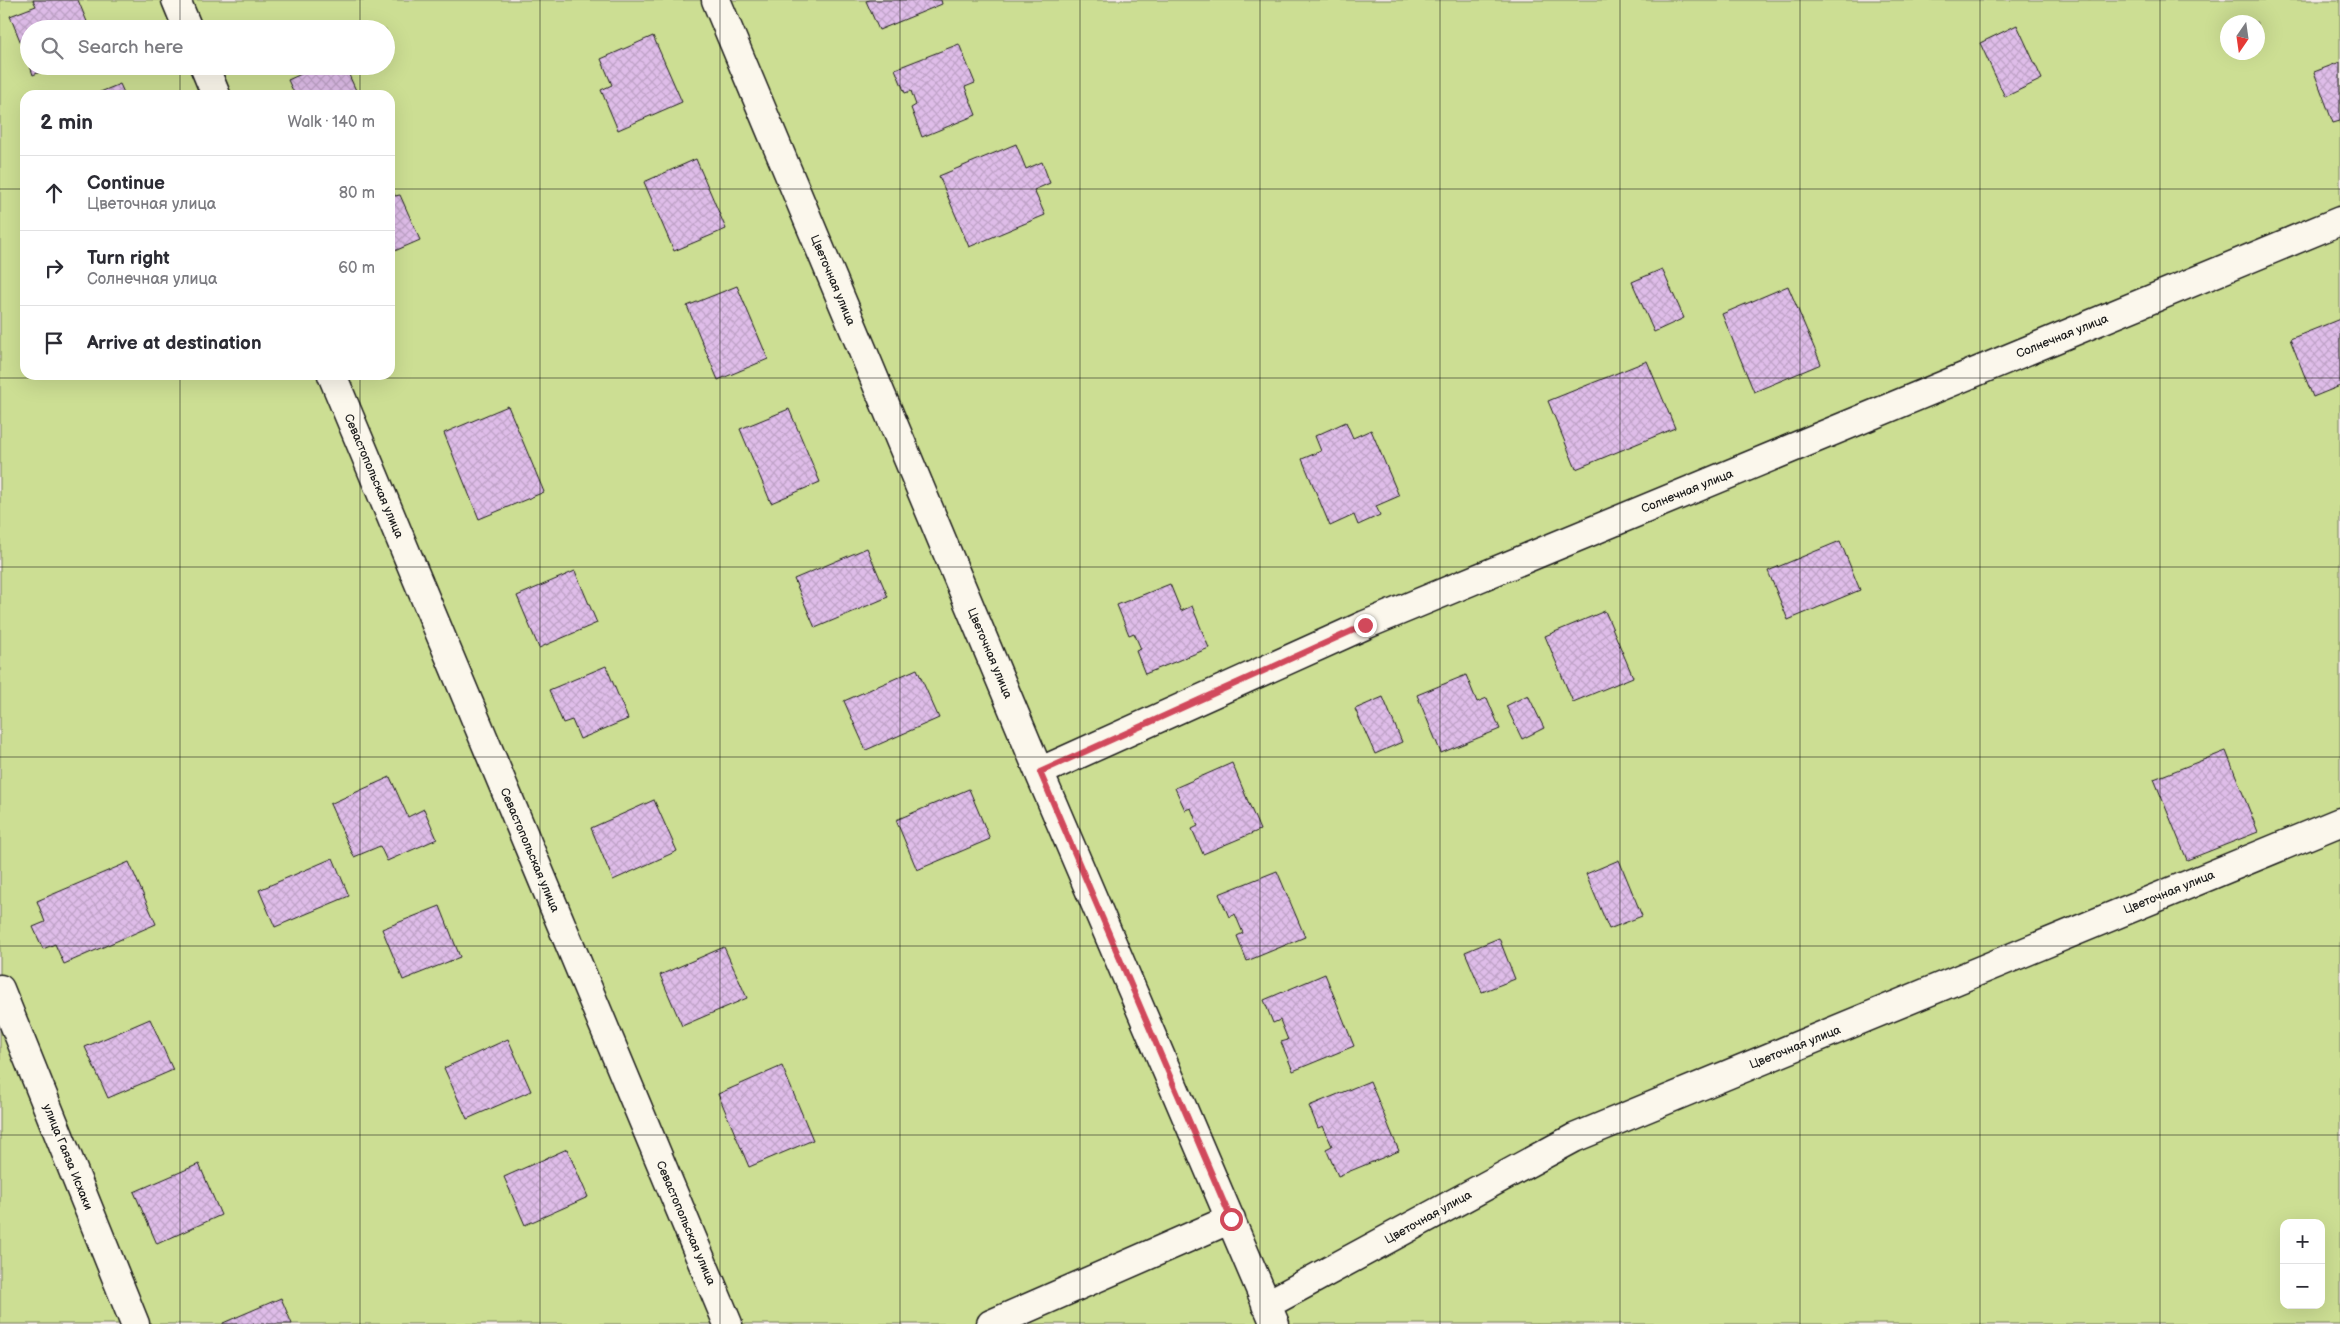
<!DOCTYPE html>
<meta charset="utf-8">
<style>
body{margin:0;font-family:"Balsamiq Sans",sans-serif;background:#f2f2f3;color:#2b2b33}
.controls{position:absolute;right:15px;bottom:15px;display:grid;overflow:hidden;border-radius:10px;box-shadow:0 5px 20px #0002}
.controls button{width:45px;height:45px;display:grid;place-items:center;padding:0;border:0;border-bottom:1px solid #e1e1e2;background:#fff;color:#2b2b33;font:25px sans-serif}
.compass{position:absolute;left:2220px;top:15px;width:45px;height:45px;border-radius:50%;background:#fff;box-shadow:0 5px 20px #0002;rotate:193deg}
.stop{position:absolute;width:15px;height:15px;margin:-11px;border:4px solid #d1495b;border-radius:50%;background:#fff}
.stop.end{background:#d1495b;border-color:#fff;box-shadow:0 1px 5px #0008}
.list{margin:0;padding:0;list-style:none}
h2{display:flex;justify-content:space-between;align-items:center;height:65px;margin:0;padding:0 20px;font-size:21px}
h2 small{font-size:16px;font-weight:400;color:#7c7c81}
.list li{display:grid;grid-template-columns:32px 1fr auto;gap:15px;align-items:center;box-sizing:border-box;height:75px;padding:0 20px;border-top:1px solid #e1e1e2}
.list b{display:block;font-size:19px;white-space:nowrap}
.list p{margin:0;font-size:16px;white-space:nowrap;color:#7c7c81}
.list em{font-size:16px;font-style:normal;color:#7c7c81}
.icon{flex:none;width:28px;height:28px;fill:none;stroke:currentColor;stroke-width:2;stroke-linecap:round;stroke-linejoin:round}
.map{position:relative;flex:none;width:2340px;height:1324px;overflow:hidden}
.search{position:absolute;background:#fff;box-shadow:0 5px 20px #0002;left:20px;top:20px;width:375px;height:55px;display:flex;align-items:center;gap:12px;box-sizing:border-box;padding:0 18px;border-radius:28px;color:#7c7c81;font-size:19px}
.panel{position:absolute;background:#fff;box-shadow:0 5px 20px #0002;left:20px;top:90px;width:375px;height:290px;border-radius:15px}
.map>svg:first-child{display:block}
.grass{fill:#ccde93;stroke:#747d58;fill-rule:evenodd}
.building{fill:url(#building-cross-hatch);stroke:#1c1c1c}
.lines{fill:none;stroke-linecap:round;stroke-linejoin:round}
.street-casing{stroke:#1c1c1c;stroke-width:31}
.street{stroke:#fbf7ec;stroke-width:28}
.route{stroke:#d1495b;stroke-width:6}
.grid{fill:none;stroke:#1c1c1c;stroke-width:1;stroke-opacity:0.55}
.labels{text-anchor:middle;stroke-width:4;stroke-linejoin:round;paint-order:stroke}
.street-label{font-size:12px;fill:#1c1c1c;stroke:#fbf7ec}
</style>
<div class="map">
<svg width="2340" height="1324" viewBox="0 0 2340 1324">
<defs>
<pattern id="building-cross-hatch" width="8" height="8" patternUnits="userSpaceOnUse" patternTransform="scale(1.25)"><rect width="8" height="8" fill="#dfbde9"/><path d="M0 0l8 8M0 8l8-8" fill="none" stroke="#bfa2c7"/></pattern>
</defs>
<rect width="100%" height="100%" fill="#f5ebeb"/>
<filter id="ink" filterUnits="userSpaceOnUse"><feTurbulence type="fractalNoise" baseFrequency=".02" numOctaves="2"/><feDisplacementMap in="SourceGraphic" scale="10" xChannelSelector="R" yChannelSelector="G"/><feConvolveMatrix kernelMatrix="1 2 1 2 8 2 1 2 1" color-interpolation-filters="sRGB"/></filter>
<g filter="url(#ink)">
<!-- grass -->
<path class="grass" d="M0,0H2340V1324H0ZM2228,22H2258V52H2228ZM29,29H386V66H29ZM25,95H390V375H25ZM2284,1223H2321V1305H2284Z"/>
<!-- building -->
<path class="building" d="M33,0H78L90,29H29V63L10,16L36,6Z
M870,0H941L942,4L879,30L866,1Z
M2017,25L2042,79L2005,97L1980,43Z
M653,36L682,102L618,130L601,90L612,85L601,59Z
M959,44L975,83L965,87L976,115L922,137L911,108L916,105L911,91L905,93L895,69Z
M2340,62V121L2333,123L2314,72Z
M30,66H54L33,75Z
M319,66H345L358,95H295L288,80Z
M120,84L125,95H93Z
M1016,144L1026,169L1042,162L1050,183L1034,190L1045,215L969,247L939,176Z
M696,159L726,229L674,251L644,182Z
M390,184L395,196L400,195L420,240L390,253Z
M1662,269L1684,318L1654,332L1632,282Z
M737,286L768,359L718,380L687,306Z
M1788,286L1821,364L1754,392L1722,314Z
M2340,319V386L2313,397L2290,339Z
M1647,361L1675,428L1576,469L1548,401Z
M508,406L544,492L479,519L444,433Z
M789,409L820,482L771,503L740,429Z
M1346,422L1353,438L1371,430L1399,496L1376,506L1380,515L1358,525L1354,515L1330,526L1302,459L1321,451L1315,436Z
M1840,541L1860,590L1788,620L1768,571Z
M867,548L888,597L815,628L794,579Z
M575,571L597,623L539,648L517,596Z
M1170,584L1181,611L1192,606L1209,648L1145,674L1136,651L1141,649L1134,633L1129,635L1117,605Z
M1605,611L1633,677L1573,702L1545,636Z
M606,666L628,719L580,739L572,720L563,723L549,690Z
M917,669L939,718L866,750L844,701Z
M1466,675L1477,702L1487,698L1500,729L1441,753L1417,695Z
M1528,695L1544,728L1522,739L1506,706Z
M1383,697L1402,742L1375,754L1355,709Z
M2226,751L2258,832L2187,860L2154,779Z
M1232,763L1260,830L1203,854L1192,829L1198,826L1191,808L1185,810L1175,788Z
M390,777L408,817L424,809L437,839L387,861L380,846L354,857L330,804Z
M969,789L990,839L917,870L896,820Z
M654,800L677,851L613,880L591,828Z
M333,858L349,896L275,927L259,890Z
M1619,860L1642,916L1609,929L1586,874Z
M129,862L156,924L64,964L55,944L43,949L33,927L45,922L37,901Z
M1277,871L1305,937L1247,961L1237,936L1243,933L1235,914L1229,917L1219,894Z
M440,906L460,957L403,980L382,929Z
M1499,938L1515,979L1482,992L1465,952Z
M724,947L747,998L682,1026L660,975Z
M1325,974L1354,1046L1293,1071L1281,1042L1288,1040L1280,1020L1273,1023L1264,1000Z
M150,1019L173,1070L108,1098L85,1047Z
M508,1039L531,1091L467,1119L444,1068Z
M782,1066L813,1140L749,1167L718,1094Z
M1370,1081L1399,1151L1338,1176L1326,1149L1332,1146L1323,1126L1318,1128L1309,1106Z
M567,1149L588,1197L525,1225L504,1177Z
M199,1164L221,1215L157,1244L134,1192Z
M281,1298L292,1324H223V1323Z"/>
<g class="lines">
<defs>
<path id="street" d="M176,0L188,29
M716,0L1039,772L1275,1324
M204,66L216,95
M332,375L728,1324
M1039,772L1365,625L2340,221
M0,989L135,1324
M1266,1305L1574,1138L2340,822
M991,1324L1231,1219"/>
</defs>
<!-- street casing -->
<use href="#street" class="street-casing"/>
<!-- street -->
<use href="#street" class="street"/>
</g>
</g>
<g class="lines" filter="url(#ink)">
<!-- route -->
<path class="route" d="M1231,1219L1040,772L1365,625"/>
</g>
<!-- grid -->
<path class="grid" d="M180,0V29M360,0V29M540,0V1324M720,0V1324M900,0V1324M1080,0V1324M1260,0V1324M1440,0V1324M1620,0V1324M1800,0V1324M1980,0V1324M2160,0V1324M180,66V95M360,66V95M0,189H25M390,189H2340M180,375V1324M360,375V1324M0,378H2340M0,567H2340M0,757H2340M0,946H2340M0,1135H2340"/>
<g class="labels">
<!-- street labels -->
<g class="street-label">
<text transform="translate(833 280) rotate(67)" y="4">Цветочная улица</text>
<text transform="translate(2062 336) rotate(-22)" y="4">Солнечная улица</text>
<text transform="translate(374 476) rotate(67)" y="4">Севастопольская улица</text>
<text transform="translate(1687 491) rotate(-22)" y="4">Солнечная улица</text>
<text transform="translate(990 653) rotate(67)" y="4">Цветочная улица</text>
<text transform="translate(530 850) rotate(67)" y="4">Севастопольская улица</text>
<text transform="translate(2169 892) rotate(-22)" y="4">Цветочная улица</text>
<text transform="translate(1795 1047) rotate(-22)" y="4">Цветочная улица</text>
<text transform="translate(68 1157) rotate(68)" y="4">улица Гаяза Исхаки</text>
<text transform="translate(1428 1217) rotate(-29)" y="4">Цветочная улица</text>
<text transform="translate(686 1223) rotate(67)" y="4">Севастопольская улица</text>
</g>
</g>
</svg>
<div class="controls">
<button>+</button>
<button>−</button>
</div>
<svg class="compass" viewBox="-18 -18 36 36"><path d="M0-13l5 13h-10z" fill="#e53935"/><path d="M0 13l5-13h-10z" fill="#7c7c81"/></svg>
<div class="stop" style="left:1231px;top:1219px"></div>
<div class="stop end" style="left:1365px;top:625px"></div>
<div class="search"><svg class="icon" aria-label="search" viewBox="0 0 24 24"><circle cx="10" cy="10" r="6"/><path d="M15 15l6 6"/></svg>Search here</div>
<section class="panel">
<h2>2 min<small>Walk · 140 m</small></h2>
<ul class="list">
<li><svg class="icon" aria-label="ahead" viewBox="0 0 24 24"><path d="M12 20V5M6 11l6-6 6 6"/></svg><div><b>Continue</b><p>Цветочная улица</p></div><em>80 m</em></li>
<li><svg class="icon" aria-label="right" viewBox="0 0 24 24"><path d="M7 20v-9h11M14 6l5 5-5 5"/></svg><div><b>Turn right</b><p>Солнечная улица</p></div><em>60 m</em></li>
<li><svg class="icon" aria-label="arrive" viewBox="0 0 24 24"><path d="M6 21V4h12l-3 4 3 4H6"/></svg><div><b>Arrive at destination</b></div></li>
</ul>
</section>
</div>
